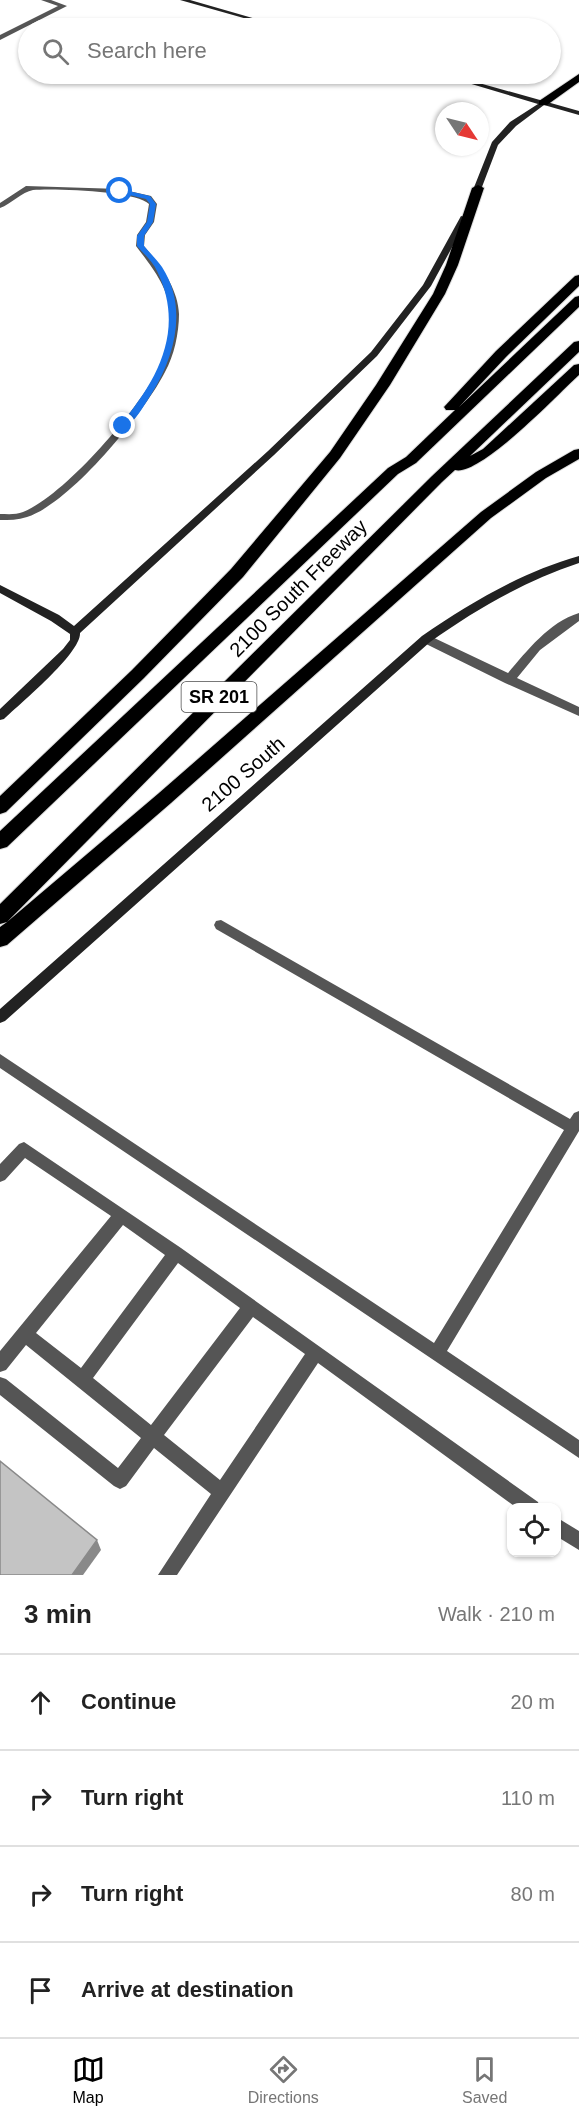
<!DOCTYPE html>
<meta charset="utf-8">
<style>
body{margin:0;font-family:Helvetica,sans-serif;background:#f2f2f2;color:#222}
.controls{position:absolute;right:18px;bottom:18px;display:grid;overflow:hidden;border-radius:12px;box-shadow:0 2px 4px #0004}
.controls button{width:54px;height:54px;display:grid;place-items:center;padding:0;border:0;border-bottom:2px solid #e0e0e0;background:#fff;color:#222;font:30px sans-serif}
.compass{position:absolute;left:435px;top:102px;width:54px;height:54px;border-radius:50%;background:#fff;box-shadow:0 2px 4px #0004;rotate:125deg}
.stop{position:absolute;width:18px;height:18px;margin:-14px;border:4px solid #1a73e8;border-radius:50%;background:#fff}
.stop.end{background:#1a73e8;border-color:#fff;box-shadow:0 2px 6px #0008}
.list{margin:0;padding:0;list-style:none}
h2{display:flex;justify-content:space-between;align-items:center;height:78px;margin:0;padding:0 24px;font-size:26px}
h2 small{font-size:20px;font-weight:400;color:#767676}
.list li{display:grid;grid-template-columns:39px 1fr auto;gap:18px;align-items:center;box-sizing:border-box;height:96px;padding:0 24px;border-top:2px solid #e0e0e0}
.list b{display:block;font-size:22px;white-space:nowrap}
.list em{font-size:20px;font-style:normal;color:#767676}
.icon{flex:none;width:33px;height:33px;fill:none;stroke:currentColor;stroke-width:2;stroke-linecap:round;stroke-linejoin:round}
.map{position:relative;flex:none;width:579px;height:1575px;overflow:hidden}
.search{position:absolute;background:#fff;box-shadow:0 2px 4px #0004;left:18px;right:18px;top:18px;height:66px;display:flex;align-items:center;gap:15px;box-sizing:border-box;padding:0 21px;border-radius:33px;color:#767676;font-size:22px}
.sheet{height:462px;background:#fff}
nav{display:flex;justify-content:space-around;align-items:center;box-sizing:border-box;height:84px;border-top:2px solid #e0e0e0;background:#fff;font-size:16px;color:#767676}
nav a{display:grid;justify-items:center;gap:3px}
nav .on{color:#000}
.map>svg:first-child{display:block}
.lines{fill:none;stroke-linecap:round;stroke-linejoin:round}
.highway-casing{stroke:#dbdbdb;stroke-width:2}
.lane{fill:#555;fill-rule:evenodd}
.secondary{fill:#222;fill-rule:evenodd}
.highway{fill:#000;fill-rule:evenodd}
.shaded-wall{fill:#898989}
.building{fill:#c4c4c4;stroke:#898989;stroke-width:1.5}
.route{fill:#1a73e8}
.labels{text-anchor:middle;stroke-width:4.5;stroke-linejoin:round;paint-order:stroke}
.shield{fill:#fff;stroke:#4c4c4c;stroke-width:1.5}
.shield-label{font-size:18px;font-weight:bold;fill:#000}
.street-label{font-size:20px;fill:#000;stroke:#fff}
</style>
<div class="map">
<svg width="579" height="1575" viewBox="0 0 579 1575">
<rect width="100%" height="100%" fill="#fff"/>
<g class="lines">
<defs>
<path id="highway" d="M579,74V82L547,105H539V101Z
M478,185L484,188L458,265L445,294L390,385L340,458L243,577L144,678L6,812L0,814V796L132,670L231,569L330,452L376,385L433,294L446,265L472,188Z
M579,275V286L506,357L459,407L575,297L579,296V307L416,463L398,474L7,847L0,849V831L388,468L406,457L455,410H446L444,407L496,351L575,276Z
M579,341V352L470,456L483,449L574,365L579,364V375C558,394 480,477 455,470L442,482L7,922L159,793L481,512L536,472L574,450L579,449V459L546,478L491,518L171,803L7,945L0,947V927L7,922L0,924V904L432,476L574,342Z"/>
</defs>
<!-- highway casing -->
<use href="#highway" class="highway-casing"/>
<!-- lane -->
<path class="lane" d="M41,0H51L67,6L0,40V35L58,6Z
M26,186L120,189L151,196L157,204L154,222L145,235L144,246C160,265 178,288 179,314C179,333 174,356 165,372C144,413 71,503 27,517C18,520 9,520 0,520V514C7,514 16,515 23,512C65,495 136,412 157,372C165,355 171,332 170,314C169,287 151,266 136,246L137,235L146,222L149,204C138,191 52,188 33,190C22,192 11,204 0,208V203Z
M579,613V621L540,650L517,678L579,707V716L505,683L422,642L421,639L422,636H430L508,673C527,651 549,622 579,613Z
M221,920L570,1119L574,1113L579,1111V1131L447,1351L579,1440V1458L0,1068V1054L434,1343L564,1130L216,929L214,925L216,921Z
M24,1142L181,1248L538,1502L540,1508H517L318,1363L177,1575H158L211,1494L154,1448L126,1486L120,1489L114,1486L0,1395V1377L6,1379L118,1468L141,1438L26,1345L6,1370L0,1372V1351L111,1216L25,1158L5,1180L0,1182V1164L19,1144ZM123,1225L165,1255L81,1368L36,1333ZM178,1263L240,1308L151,1425L93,1378ZM253,1317L305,1354L220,1480L164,1435Z
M556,1517L579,1531V1550L556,1536Z"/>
<!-- secondary -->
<path class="secondary" d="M180,0H190L287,28H279Z
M438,74H447L579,111V115L544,105L516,126L498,145L477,200L470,202L469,200L492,142L510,122L538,104Z
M461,216L468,218L431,286L377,356L274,455L80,633C81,653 21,703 4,719L0,720V709L63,649L70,640V634L51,621L0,593V585L59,615L74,626L268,451L371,352L423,285Z
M579,556V563C525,581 476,609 430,642L5,1021L0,1023V1009L422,636C470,603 522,572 579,556Z"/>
<!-- highway -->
<use href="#highway" class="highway"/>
</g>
<!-- shaded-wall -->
<path class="shaded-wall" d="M97,1540L101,1550L83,1575H72Z"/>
<!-- building -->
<path class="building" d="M0,1461L97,1540L72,1575H0Z"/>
<!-- route -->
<path class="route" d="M120,189L150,196L156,204L153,222L144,236V246C150,253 157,260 162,267C188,307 175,356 152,393C144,405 136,422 123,428L119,426C157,381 186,330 157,271C153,262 144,254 137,246V236L147,222L150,204L146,199L117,192Z"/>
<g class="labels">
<!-- shield labels -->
<rect class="shield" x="181.5" y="682" width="75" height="30" rx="4.5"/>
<g class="shield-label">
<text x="219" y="703">SR 201</text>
</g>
<!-- street labels -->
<g class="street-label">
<text transform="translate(298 588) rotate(-45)" y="7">2100 South Freeway</text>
<text transform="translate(243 774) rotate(-41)" y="7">2100 South</text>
</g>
</g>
</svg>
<div class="controls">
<button><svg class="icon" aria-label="locate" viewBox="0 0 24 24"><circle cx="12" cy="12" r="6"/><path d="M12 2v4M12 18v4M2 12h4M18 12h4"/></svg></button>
</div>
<svg class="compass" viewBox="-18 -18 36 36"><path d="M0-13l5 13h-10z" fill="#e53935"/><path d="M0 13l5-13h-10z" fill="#767676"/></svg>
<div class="stop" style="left:120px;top:191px"></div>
<div class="stop end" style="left:123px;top:426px"></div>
<div class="search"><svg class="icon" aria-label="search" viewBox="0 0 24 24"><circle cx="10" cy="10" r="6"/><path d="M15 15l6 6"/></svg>Search here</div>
</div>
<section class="sheet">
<h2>3 min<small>Walk · 210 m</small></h2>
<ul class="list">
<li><svg class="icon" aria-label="ahead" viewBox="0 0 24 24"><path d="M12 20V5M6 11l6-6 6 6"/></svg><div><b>Continue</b></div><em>20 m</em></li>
<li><svg class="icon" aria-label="right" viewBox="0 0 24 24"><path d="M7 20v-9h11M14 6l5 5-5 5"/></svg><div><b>Turn right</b></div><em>110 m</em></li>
<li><svg class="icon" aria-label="right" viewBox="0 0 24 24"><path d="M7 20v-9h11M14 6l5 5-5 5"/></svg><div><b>Turn right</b></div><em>80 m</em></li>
<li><svg class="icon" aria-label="arrive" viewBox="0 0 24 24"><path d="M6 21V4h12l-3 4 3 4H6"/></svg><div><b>Arrive at destination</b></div></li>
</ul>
</section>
<nav>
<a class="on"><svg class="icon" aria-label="map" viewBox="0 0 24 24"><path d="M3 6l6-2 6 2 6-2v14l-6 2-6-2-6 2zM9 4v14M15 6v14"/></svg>Map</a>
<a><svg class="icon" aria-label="directions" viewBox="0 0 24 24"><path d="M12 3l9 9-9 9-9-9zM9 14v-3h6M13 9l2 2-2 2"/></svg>Directions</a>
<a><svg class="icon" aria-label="saved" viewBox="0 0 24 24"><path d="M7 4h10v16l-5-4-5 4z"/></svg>Saved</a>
</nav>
